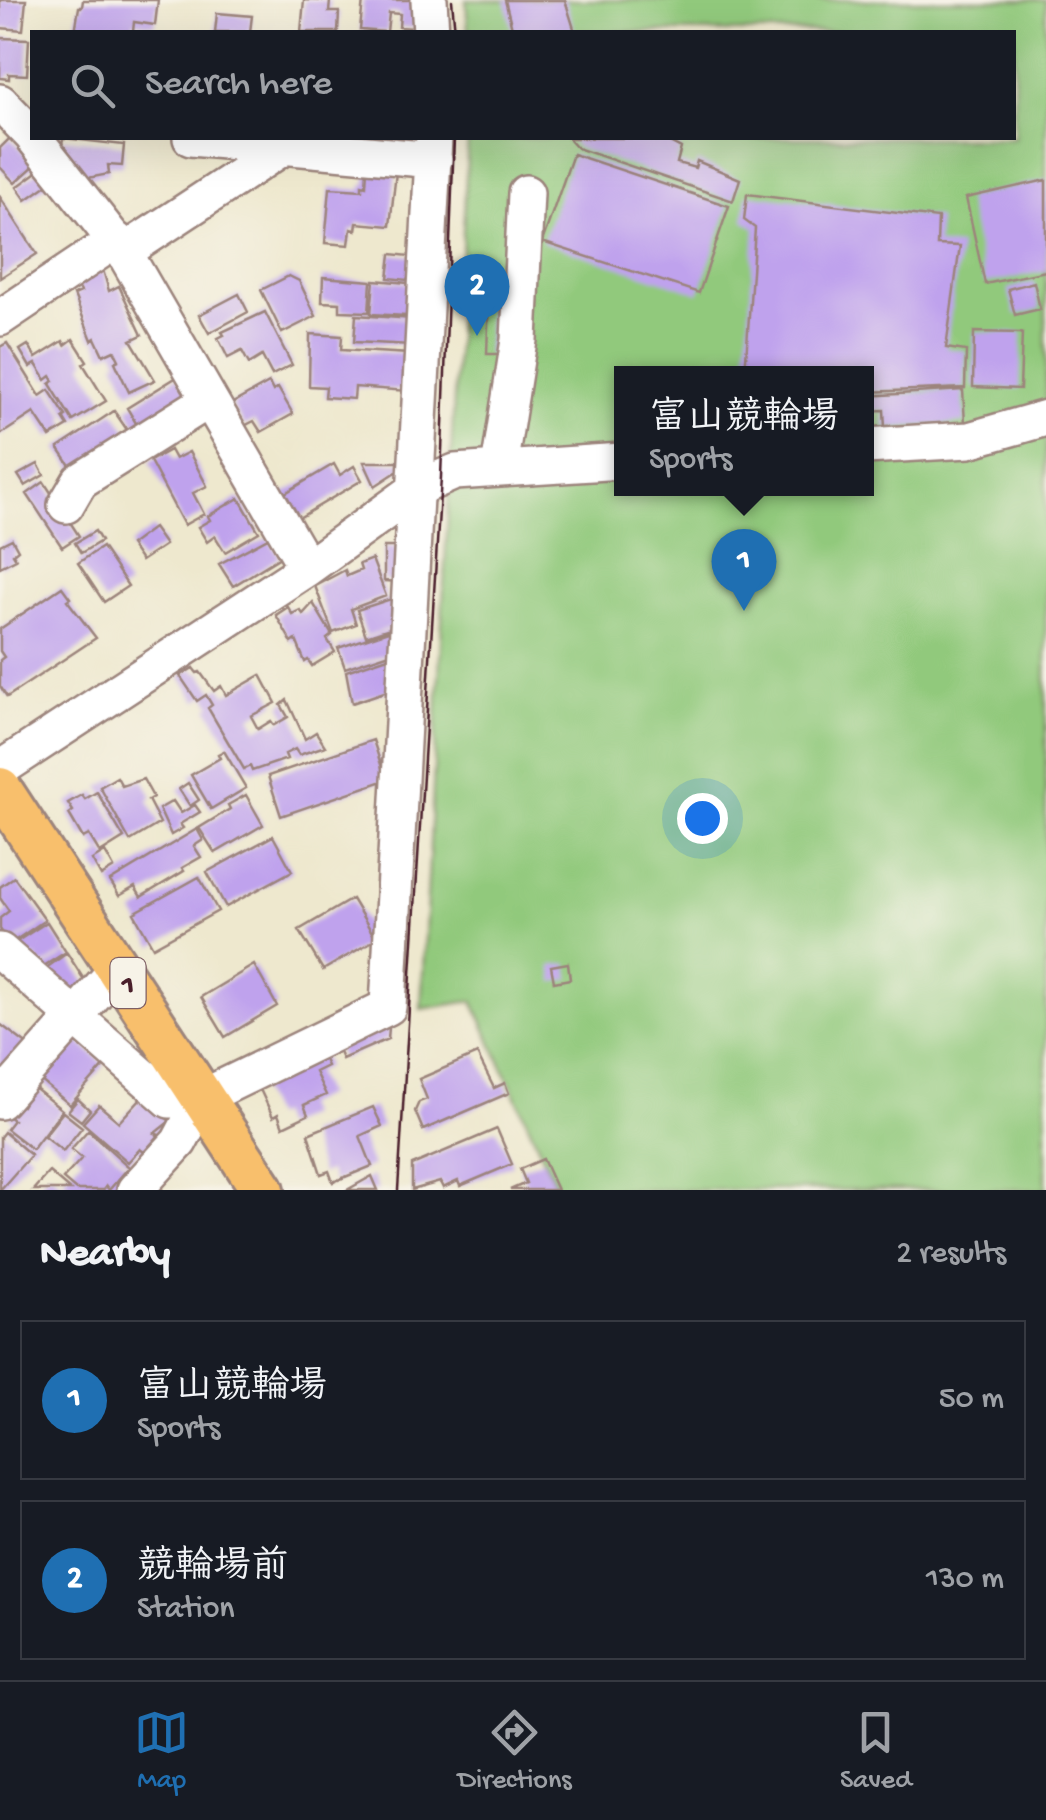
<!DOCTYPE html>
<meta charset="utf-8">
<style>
body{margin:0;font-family:"Gochi Hand","Klee One",sans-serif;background:#20242c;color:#f1f3f6}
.you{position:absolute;left:702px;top:818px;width:35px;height:35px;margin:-25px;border:8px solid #fff;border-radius:50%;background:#1a73e8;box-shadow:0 0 0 15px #1a73e833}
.badge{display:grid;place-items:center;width:65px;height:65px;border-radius:50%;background:#1f6fb2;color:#fff;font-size:32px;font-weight:700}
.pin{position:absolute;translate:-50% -82px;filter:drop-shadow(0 2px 5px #0008)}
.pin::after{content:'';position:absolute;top:52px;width:35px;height:30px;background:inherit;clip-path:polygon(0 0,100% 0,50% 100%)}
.popup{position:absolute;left:614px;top:366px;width:260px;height:130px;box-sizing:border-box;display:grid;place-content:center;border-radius:0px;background:#171b24;filter:drop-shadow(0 2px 8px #0005);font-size:32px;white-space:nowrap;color:#9ea1a6}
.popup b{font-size:38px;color:#f1f3f6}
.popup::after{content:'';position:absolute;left:50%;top:100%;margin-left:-20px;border:20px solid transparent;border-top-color:#171b24}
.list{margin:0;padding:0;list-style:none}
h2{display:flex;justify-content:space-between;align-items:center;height:130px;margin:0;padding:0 40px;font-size:42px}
h2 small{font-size:32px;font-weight:400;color:#9ea1a6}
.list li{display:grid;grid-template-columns:65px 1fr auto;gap:30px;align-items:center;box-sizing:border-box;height:160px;margin:0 20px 20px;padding:0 20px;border:2px solid #363941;border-radius:0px}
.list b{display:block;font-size:38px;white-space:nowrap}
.list p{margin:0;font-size:32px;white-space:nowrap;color:#9ea1a6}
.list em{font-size:32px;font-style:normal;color:#9ea1a6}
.icon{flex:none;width:55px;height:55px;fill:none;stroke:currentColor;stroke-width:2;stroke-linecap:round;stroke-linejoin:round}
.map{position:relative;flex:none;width:1046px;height:1190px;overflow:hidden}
.search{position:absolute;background:#171b24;box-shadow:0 10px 40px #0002;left:30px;right:30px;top:30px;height:110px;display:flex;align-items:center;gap:25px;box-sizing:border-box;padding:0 35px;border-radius:0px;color:#9ea1a6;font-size:38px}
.sheet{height:490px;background:#171b24}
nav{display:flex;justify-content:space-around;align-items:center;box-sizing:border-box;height:140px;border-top:2px solid #363941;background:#171b24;font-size:28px;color:#9ea1a6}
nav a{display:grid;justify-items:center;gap:5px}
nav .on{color:#1f6fb2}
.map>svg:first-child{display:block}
.green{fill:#91c97c;stroke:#6e7454;stroke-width:2.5;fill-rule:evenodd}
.building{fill:#bfa2ed}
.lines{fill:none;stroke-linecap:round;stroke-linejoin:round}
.minor-casing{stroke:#9c847c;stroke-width:40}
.major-casing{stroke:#9c847c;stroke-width:48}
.minor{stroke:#fff;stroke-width:35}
.major{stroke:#f8bf6c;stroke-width:42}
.tram{stroke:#4a1f2b;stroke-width:2.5}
.labels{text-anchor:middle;stroke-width:9;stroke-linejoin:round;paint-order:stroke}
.shield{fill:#f7f3e8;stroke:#7e5f64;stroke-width:2.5}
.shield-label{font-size:30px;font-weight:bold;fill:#4a1f2b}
</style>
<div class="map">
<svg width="1046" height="1190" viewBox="0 0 1046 1190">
<rect width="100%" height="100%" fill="#f7f3e8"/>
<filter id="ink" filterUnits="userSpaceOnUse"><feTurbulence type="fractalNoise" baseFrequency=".01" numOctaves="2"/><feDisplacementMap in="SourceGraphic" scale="20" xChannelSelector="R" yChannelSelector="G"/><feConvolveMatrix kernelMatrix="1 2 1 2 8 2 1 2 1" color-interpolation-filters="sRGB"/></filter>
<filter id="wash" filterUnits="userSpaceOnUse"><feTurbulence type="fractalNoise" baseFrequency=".0048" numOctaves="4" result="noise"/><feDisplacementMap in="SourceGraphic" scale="40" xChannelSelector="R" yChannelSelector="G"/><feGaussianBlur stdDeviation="2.25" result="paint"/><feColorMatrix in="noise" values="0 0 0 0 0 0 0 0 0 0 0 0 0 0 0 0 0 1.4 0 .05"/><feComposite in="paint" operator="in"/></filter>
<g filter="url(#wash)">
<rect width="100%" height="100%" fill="#eee8ce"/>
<!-- green -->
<path class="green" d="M466,0H1046V1190H558L473,1001L421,1009L468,138H1014V32H468ZM622,374H866V488H622Z"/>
<g id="blocks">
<!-- building -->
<path class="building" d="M0,0H26L23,30L0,28Z
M83,0H158L155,25L134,22L133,32H75L79,7H82Z
M304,0L330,1L329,12H339L338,32H301Z
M363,0H417L414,28L399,27L400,14L389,13L387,32L360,30Z
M505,0H565L575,32H513Z
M217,13L252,16L250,32H215Z
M0,38L29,39L27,75L9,74V79L0,78Z
M10,138L35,165L15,183L0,167V148Z
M63,138L124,145L122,166L108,165L109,174L88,178L62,145Z
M568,138H662L681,148L677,163L695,168L697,161L740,179L733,201L577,148Z
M573,154L729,206L699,293L542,242Z
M367,169L396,172L390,226L357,223L356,230L351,229L349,245L325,243L330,188L362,190V185L366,186Z
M40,170L50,183L26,200L17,187Z
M1046,180V271L985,284L966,198Z
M747,194L938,218L937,245L960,246L946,348L966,351L965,388L866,392V374H745L755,228L744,220Z
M0,197L37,254L0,278Z
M391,254L420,257L417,281L388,278Z
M103,270L109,291L119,286L142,335L131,340L155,380L129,392L115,362L119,360L114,350L103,355L95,338L92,340L74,295L81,292L76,283Z
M289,276L299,281L316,316L282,333L261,290Z
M323,277L371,281L369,312L340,311V303L322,302Z
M374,280L419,284L418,297H408L406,316L371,314Z
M1034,282L1040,309L1015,315L1008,289Z
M239,294L248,312L209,333L199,315Z
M489,295L507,296L505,354H487Z
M265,312L292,365L272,375L262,356L249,364L242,351L228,358L218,338L224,335L222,332Z
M356,315L414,319L412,345L354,342Z
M974,332L1022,333L1020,389L973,387Z
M310,334L342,336L341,350L410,354L407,391L355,387L354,399L325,397L326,387L309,386Z
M73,339L87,361L83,364L106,401L73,421L50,384L54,381L51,376L46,380L36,364L30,367L20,350L28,345L36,358L63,341L65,345Z
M7,343L40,396L49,390L66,416L63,418L68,426L50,437L34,413L0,435V347Z
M177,377L191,398L140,430L127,408Z
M269,383L273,391L278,388L293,414L261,432L254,421L244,426L231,404Z
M963,390L965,423L885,428L884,410L866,411V396Z
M114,411L132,437L76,474L58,448Z
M170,450L175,459L189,452L207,486L193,493L204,514L184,525L150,461Z
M364,462H402L404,467L375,486Z
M38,464L44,475L25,486L18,475Z
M334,464L340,475L354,466L362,480L297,519L282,495Z
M44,482L79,536L62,547L27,494Z
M239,498L259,532L225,552L215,536L207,542L198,527L210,520L208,516Z
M153,528L165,545L141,561L130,545Z
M95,531L101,541L81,553L75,543Z
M268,538L280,557L233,586L219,564Z
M12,539L18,550L13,554L16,559L0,567V545Z
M102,547L128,586L104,602L78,563Z
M384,547H405L403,582L384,581Z
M372,559L386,596L351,609L356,624L333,633L315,586L345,570L347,576L361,570L359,564Z
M62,587L70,598L67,600L96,638L7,697L0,686V660L4,657L0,651V629Z
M394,598L402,624L366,636L357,610Z
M313,603L332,635L327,639L335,652L312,666L308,660L305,662L296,640L292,643L276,615L288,607L292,614L300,610L303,614Z
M400,627L396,651L345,668L338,648Z
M397,654L396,688L352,703L346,671Z
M193,668L197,673L200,672L214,691L221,686L226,695L261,675L276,703L251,716L258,729L271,721L274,725L288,717L281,705L287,700L305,739L316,732L325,746L299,755L295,749L285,754L287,759L252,771L250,766L244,769L208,708L212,705L206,695L197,701L180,676Z
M373,740L386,780L281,816L268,776Z
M224,751L246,788L211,809L191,775L220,758L218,754Z
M117,777L122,786L143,779L153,797L148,800L160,823L130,841L100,787Z
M188,783L199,800L190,806L179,789Z
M97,792L124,838L100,853L89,835L83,838L69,814L73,811L68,803L82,795L85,799Z
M246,795L263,825L215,853L199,828L230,809L228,805Z
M173,801L181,813L195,805L200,812L180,824L183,828L171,835L159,809Z
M197,829L203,840L194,846L201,857L182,868L184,871L141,897L135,887L119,896L110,881Z
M273,836L292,871L226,907L207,872Z
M105,852L114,868L101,876L92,860Z
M14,877L45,920L10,944L0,929V918L9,911L0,898V887Z
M199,877L218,911L153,947L134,913Z
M352,899L376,939L323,970L299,930Z
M47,922L66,952L42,967L35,956L28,961L16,942Z
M67,953L88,986L73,996L56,976L51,979L42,971Z
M568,963L570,979L554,982L551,966Z
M254,965L277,1006L225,1037L201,997Z
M390,1016L388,1039L342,1059L334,1041Z
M0,1024L29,1046L5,1077L0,1073Z
M78,1041L105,1065L70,1105L40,1080Z
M317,1045L327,1066L315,1072L326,1095L304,1105L308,1115L283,1127L278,1114L273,1117L257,1083Z
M477,1054L494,1088L505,1083L509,1093L423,1130L415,1111L419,1102L427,1099L419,1079Z
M33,1087L62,1110L32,1149L6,1129L13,1120L8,1116L18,1103L22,1106Z
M142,1097L170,1121L155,1133L159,1135L144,1152L140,1149L128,1162L83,1123L99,1105L119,1122Z
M78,1099L90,1110L81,1121L68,1111Z
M373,1107L382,1126L360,1136L372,1166L333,1182L329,1171L321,1174L308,1134Z
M63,1112L82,1127L63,1151L44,1136Z
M497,1129L512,1164L460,1186L458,1181L443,1188L440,1182L412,1190V1165Z
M88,1130L129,1167L109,1190L106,1186L103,1190H76L63,1179L82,1158L71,1149Z
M4,1132L31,1155L0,1190V1137Z
M543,1159L557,1190H510L526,1183L520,1169Z
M49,1172L70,1190H33Z
M372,1176L378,1190H347Z"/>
</g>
</g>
<g filter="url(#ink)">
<use href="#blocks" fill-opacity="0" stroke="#9c847c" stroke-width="2.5"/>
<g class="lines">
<defs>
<path id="minor" d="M429,0L431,32
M0,102L32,135
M34,138L124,252L307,568
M191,138L434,160
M124,252L288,144
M0,318L116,240
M866,446L969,440L1046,418
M499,468L519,340L526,193
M66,505L80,481L209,400
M0,769L307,568L418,488L455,472L622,461
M0,951L170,1100L203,1097L388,1007L434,138
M0,1101L118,968
M135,1190L179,1142L203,1097"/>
<path id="major" d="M0,789L263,1190"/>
</defs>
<!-- minor casing -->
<use href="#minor" class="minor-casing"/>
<!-- major casing -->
<use href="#major" class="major-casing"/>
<!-- minor -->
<use href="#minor" class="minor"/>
<!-- major -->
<use href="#major" class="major"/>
<!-- tram -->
<path class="tram" d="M452,0L455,32
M398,1190L441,477L454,138"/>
</g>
</g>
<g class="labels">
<!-- shield labels -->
<rect class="shield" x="110.5" y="958" width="35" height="50" rx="8"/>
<g class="shield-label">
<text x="128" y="993">1</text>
</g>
</g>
</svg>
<div class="you"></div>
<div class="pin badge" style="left:744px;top:611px">1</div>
<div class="popup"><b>富山競輪場</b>Sports</div>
<div class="pin badge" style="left:477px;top:336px">2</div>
<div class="search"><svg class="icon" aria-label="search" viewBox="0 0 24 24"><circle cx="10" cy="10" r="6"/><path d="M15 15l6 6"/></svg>Search here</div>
</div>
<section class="sheet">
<h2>Nearby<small>2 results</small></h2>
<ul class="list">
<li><span class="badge">1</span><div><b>富山競輪場</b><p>Sports</p></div><em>50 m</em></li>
<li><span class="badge">2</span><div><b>競輪場前</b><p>Station</p></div><em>130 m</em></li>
</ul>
</section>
<nav>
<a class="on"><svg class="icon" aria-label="map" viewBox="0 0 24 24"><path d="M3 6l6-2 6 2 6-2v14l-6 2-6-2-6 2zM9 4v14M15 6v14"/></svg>Map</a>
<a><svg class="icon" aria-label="directions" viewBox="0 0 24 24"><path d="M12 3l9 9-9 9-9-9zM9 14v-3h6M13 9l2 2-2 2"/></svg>Directions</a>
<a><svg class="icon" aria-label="saved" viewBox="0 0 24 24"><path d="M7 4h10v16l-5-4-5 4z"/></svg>Saved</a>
</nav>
